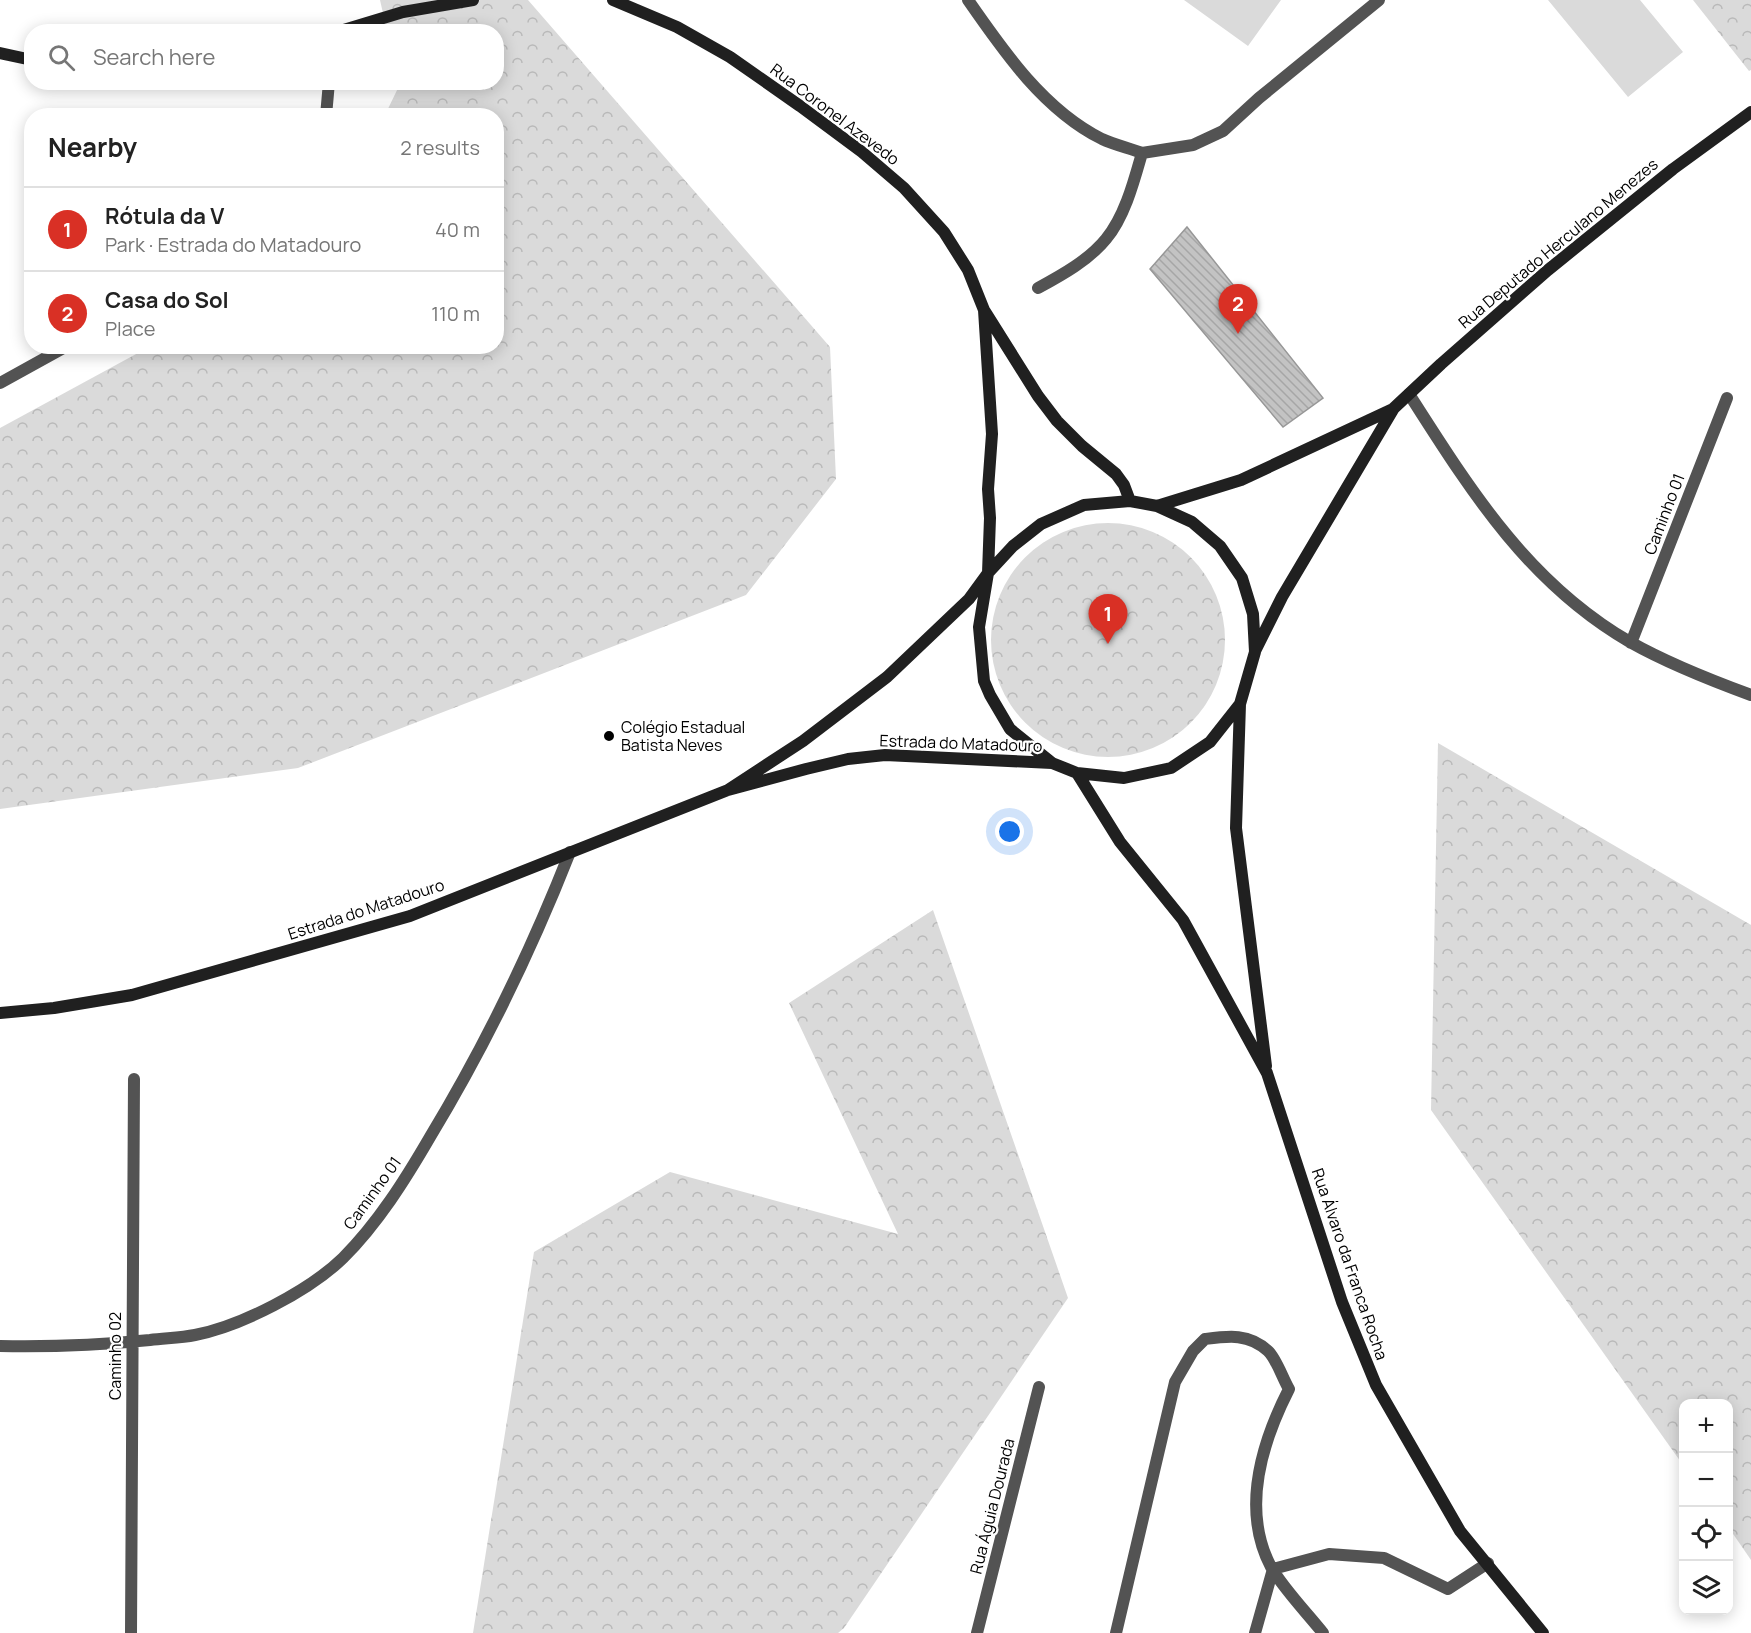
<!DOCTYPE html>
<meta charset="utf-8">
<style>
body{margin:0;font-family:Manrope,sans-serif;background:#f2f2f2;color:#222}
.controls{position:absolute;right:18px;bottom:18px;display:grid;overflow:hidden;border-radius:12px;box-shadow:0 3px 15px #0003}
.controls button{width:54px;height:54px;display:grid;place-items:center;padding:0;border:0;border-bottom:2px solid #e0e0e0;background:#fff;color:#222;font:30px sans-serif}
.you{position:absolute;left:1010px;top:832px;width:21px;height:21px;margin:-15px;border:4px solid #fff;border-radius:50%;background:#1a73e8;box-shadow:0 0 0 9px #1a73e833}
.badge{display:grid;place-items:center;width:39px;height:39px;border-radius:50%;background:#d93025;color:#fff;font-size:20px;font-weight:700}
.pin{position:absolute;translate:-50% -50px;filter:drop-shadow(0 2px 3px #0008)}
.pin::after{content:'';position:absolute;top:32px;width:21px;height:18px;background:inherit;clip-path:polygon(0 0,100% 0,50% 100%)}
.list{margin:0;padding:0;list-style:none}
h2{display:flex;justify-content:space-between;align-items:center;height:78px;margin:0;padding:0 24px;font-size:26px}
h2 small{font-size:20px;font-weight:400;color:#767676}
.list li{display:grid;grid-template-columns:39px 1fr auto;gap:18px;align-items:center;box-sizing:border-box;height:84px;padding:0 24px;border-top:2px solid #e0e0e0}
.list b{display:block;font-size:22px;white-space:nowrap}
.list p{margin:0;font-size:20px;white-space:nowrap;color:#767676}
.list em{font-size:20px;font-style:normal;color:#767676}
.icon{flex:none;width:33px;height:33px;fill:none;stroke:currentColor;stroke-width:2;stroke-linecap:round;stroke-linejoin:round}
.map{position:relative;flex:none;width:1751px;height:1633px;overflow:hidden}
.search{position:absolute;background:#fff;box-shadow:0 3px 15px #0003;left:24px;top:24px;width:480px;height:66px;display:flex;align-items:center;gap:15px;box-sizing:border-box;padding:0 21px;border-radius:24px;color:#767676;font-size:22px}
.panel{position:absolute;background:#fff;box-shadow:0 3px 15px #0003;left:24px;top:108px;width:480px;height:246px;border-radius:24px}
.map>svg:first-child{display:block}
.forest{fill:url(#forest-crowns)}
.garden{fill:#dadada}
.building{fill:url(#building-back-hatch);stroke:#979797;stroke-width:1.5}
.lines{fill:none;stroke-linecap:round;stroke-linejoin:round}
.service{stroke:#535353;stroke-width:12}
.minor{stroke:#535353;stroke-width:12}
.secondary{stroke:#202020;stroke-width:12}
.poi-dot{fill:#000;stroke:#fff;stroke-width:2}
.labels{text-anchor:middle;stroke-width:4.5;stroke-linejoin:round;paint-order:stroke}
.street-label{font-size:16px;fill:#000;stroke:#fff}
.poi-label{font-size:16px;fill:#000;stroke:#fff;text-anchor:start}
</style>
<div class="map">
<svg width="1751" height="1633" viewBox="0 0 1751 1633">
<defs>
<pattern id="forest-crowns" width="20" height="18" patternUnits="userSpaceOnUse" patternTransform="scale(1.5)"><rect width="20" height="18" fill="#dadada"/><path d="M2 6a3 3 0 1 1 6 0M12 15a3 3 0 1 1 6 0" fill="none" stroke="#b9b9b9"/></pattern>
<pattern id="building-back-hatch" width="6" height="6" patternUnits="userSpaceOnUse" patternTransform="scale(1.5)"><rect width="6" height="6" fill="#c3c3c3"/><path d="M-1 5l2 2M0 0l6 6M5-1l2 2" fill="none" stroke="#a6a6a6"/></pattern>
</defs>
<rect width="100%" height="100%" fill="#fff"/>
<!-- forest -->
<path class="forest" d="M380,0H528L830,347L836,479L746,595L298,768L0,809V428L149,347L496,346V116L385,115L399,86L398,83L496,82V32L387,31Z
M1693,0H1751V70L1749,71Z
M991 640a117 117 0 1 1 234 0a117 117 0 1 1-234 0Z
M1438,743L1751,925V1560L1729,1528L1728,1404H1684L1683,1465L1431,1110Z
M933,910L1068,1298L844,1628L838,1633H473L534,1252L670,1172L898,1234L789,1003Z"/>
<!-- garden -->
<path class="garden" d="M1184,0H1281L1248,46Z
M1548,0H1640L1683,52L1628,97Z"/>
<!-- building -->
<path class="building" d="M1187,227L1323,398L1283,427L1150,269Z"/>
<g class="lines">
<!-- service -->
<path class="service" d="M326,116L329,82
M0,383L67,346"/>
<!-- minor -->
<path class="minor" d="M968,0C1004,52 1044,110 1102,139C1115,145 1129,148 1142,153
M1142,153L1193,145L1223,131L1259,98L1379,0
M1038,288C1062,275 1089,260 1106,239C1125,216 1134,181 1142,153
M1409,394C1471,491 1528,583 1630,642C1669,664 1710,680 1751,695
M1631,643L1727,398
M0,1346C50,1347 100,1345 150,1340C165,1338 180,1338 195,1335C241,1326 309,1291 343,1258C378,1223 405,1180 430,1137C485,1046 531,951 570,852
M131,1633L134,1079
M977,1633L1039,1387
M1116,1633L1175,1382L1193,1351L1205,1339C1228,1336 1249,1333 1268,1351C1276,1358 1283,1379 1289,1389C1262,1442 1241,1510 1271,1567C1283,1588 1307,1613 1323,1633
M1255,1633L1273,1569L1329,1554L1384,1558L1448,1589L1488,1563"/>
<!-- secondary -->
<path class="secondary" d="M613,0L677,27L730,57L800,106L862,152L904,188L944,232L968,270L984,310L1038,396L1057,421L1082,446L1116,474L1124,485L1130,501
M337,32L403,12L473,0
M0,53L32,60
M1157,506L1241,480L1393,409
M1255,651L1282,597L1394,408L1441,364L1548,270L1673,169L1751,112
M1240,704L1236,828L1266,1066
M1077,773L1120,842L1183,920L1267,1073L1342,1302L1376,1385L1460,1531L1543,1633
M728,790L803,741L887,677L969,599L988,573L1013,546L1041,524L1084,505L1130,501L1157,506L1192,522L1220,546L1242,578L1253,614L1255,652L1240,704L1210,742L1171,768L1124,778L1077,773L1052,763L1010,729L990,695L984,681L979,627L988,573L990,518L988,489L992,434L984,310
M0,1013L54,1008L132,995L410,916L728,790L806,769L848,759L885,755L1052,763"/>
</g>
<!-- markers -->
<circle class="poi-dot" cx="609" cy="736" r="6"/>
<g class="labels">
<!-- street labels -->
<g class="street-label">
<text transform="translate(835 114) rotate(37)" y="6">Rua Coronel Azevedo</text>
<text transform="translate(1558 243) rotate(-40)" y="6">Rua Deputado Herculano Menezes</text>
<text transform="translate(1664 514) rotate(-69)" y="6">Caminho 01</text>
<text transform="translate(961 743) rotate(2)" y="6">Estrada do Matadouro</text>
<text transform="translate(366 909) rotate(-18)" y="6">Estrada do Matadouro</text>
<text transform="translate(372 1193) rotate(-54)" y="6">Caminho 01</text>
<text transform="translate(1350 1264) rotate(71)" y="6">Rua Álvaro da Franca Rocha</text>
<text transform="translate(115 1356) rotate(-90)" y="6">Caminho 02</text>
<text transform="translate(992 1506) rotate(-76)" y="6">Rua Águia Dourada</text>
</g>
<!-- poi labels -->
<g class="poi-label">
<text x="621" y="733">Colégio Estadual<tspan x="621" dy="18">Batista Neves</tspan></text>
</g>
</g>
</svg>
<div class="controls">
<button>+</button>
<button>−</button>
<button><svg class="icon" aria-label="locate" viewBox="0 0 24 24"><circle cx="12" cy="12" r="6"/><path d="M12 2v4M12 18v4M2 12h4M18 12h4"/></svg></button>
<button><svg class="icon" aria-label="layers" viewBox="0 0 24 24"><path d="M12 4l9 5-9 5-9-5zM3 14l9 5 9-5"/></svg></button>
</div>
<div class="you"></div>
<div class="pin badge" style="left:1108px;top:644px">1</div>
<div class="pin badge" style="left:1238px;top:334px">2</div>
<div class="search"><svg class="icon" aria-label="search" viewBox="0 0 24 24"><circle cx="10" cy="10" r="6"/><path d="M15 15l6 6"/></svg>Search here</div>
<section class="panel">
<h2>Nearby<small>2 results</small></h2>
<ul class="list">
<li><span class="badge">1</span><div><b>Rótula da V</b><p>Park · Estrada do Matadouro</p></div><em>40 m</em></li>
<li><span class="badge">2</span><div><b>Casa do Sol</b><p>Place</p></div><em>110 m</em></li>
</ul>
</section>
</div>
